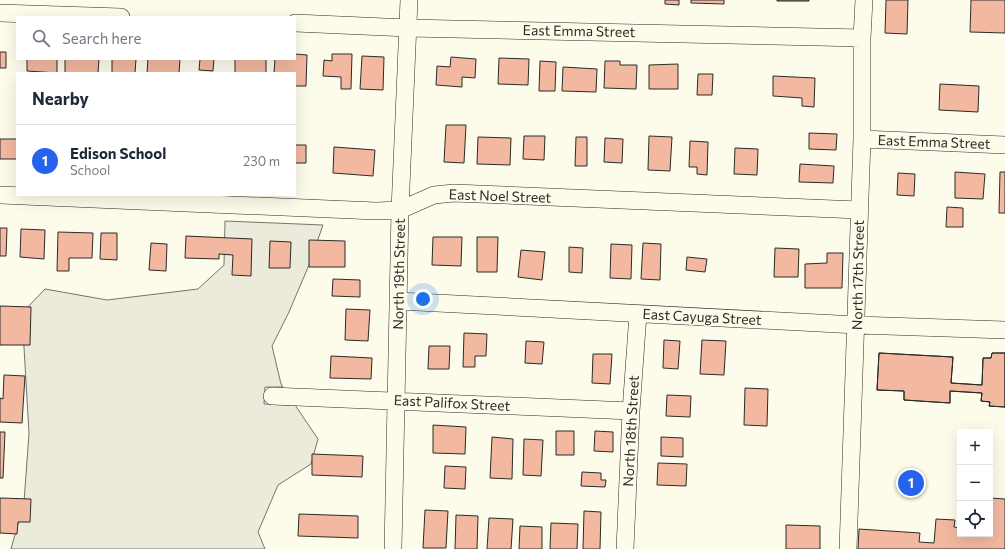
<!DOCTYPE html>
<meta charset="utf-8">
<style>
body{margin:0;font-family:Commissioner,sans-serif;background:#f6f6f7;color:#1f2937}
.controls{position:absolute;right:12px;bottom:12px;display:grid;overflow:hidden;border-radius:0px;box-shadow:0 4px 16px #0002}
.controls button{width:36px;height:36px;display:grid;place-items:center;padding:0;border:0;border-bottom:1px solid #e0e1e3;background:#fff;color:#1f2937;font:20px sans-serif}
.you{position:absolute;left:423px;top:299px;width:14px;height:14px;margin:-10px;border:3px solid #fff;border-radius:50%;background:#1a73e8;box-shadow:0 0 0 6px #1a73e833}
.badge{display:grid;place-items:center;width:26px;height:26px;border-radius:50%;background:#2563eb;color:#fff;font-size:13px;font-weight:700}
.pin{position:absolute;translate:-50% -50%;border:2px solid #fff;box-shadow:0 1px 4px #0006}
.list{margin:0;padding:0;list-style:none}
h2{display:flex;justify-content:space-between;align-items:center;height:52px;margin:0;padding:0 16px;font-size:17px}
h2 small{font-size:13px;font-weight:400;color:#747a83}
.list li{display:grid;grid-template-columns:26px 1fr auto;gap:12px;align-items:center;box-sizing:border-box;height:72px;padding:0 16px;border-top:1px solid #e0e1e3}
.list b{display:block;font-size:15px;white-space:nowrap}
.list p{margin:0;font-size:13px;white-space:nowrap;color:#747a83}
.list em{font-size:13px;font-style:normal;color:#747a83}
.icon{flex:none;width:22px;height:22px;fill:none;stroke:currentColor;stroke-width:2;stroke-linecap:round;stroke-linejoin:round}
.map{position:relative;flex:none;width:1005px;height:549px;overflow:hidden}
.search{position:absolute;background:#fff;box-shadow:0 4px 16px #0002;left:16px;top:16px;width:280px;height:44px;display:flex;align-items:center;gap:10px;box-sizing:border-box;padding:0 14px;border-radius:0px;color:#747a83;font-size:15px}
.panel{position:absolute;background:#fff;box-shadow:0 4px 16px #0002;left:16px;top:72px;width:280px;height:124px;border-radius:0px}
.map>svg:first-child{display:block}
.green{fill:#ecebdb;stroke:#74746e}
.building{fill:#f2b8a0;stroke:#2b2b2b}
.lines{fill:none;stroke-linecap:round;stroke-linejoin:round}
.minor-casing{stroke:#2b2b2b;stroke-width:18}
.minor{stroke:#fdfbea;stroke-width:17}
.labels{text-anchor:middle;stroke-width:3;stroke-linejoin:round;paint-order:stroke}
.street-label{font-size:14px;fill:#2b2b2b;stroke:#fdfbea}
</style>
<div class="map">
<svg width="1005" height="549" viewBox="0 0 1005 549">
<rect width="100%" height="100%" fill="#fdfbea"/>
<!-- green -->
<path class="green" d="M225,221L323,225L309,265L289,312L272,346L281,384L283,387H265L264,404L295,405L318,439L311,464L278,485L258,532L265,549H11L24,502L29,433L22,313L45,289L107,300L198,289L224,265Z"/>
<!-- building -->
<path class="building" d="M665,0H679V5L665,4Z
M691,0H724V4L691,3Z
M777,0H809V1H777Z
M886,0H908L907,34L885,33Z
M971,0H1005V33L970,32Z
M0,52H6V68H0Z
M295,54L307,55L306,86H295V73H274L275,59H295Z
M332,54H352L351,89H341V77L323,76L324,60L332,61Z
M362,56L384,57L383,90L360,89Z
M451,57L476,59L475,78L462,77V87L436,85L437,66L450,67Z
M499,58L529,59L528,85L498,84Z
M27,59H57V73L27,71Z
M65,59H99L98,73H65Z
M112,59H136L135,73H112Z
M148,59H180L179,73H147Z
M200,59H214L213,71L199,70Z
M235,59H266V73H235Z
M540,61L556,62L555,91H539Z
M605,61H620V65H637L636,89L604,88Z
M678,64V89H649V65Z
M563,67L597,69L596,92L562,91Z
M698,74H713L712,95H697Z
M773,76L815,78L814,107L802,106V98L773,96Z
M940,84L979,86L978,112L939,110Z
M446,125H466L464,163L444,162Z
M809,133L837,134L836,150L809,149Z
M524,136H545L544,160L523,159Z
M649,136L672,137L670,171L648,170Z
M478,137L511,138L510,165L477,164Z
M576,137H587V166H575Z
M605,138L623,139L622,163L604,162Z
M0,139H17V159H0Z
M690,141L708,142L707,175L697,174V167H689Z
M295,145H306V163H295V169Z
M334,147L375,150L373,176L333,173Z
M735,148L758,149L757,175L734,174Z
M800,164L834,166L833,183L799,182Z
M955,172L985,174L983,199L955,198Z
M1000,172H1005V213H999Z
M898,173L915,174L914,196L897,195Z
M947,207L963,208V227H946Z
M0,228H7L6,256H0Z
M21,229L45,230L44,259L20,257Z
M58,232L93,233L92,258H69V271H57Z
M101,233H117V260L100,259Z
M186,236L252,239L251,276L232,275L233,255L219,254V259L185,258Z
M433,237H462L461,266L432,265Z
M477,237H498L497,272H477Z
M309,240L345,241V267H309Z
M270,241L291,242L290,268H269Z
M151,243L167,244L166,271L149,270Z
M643,243L661,244L660,280L641,279Z
M611,244L632,245L631,279L610,278Z
M569,247L583,248L582,273L569,272Z
M775,248L799,249L798,277H774Z
M521,250L545,252L542,280L518,277Z
M827,253H843L842,288H805V264L827,263Z
M687,257L707,259L705,272L686,270Z
M333,279L360,280V297L332,296Z
M0,306L31,307L30,345H0Z
M346,309L370,310L368,341L345,340Z
M464,333L487,334L486,356H475V367H463Z
M664,340L680,341L678,369L663,368Z
M702,340L726,341L724,375L700,374Z
M526,341L544,342L542,364L525,363Z
M429,346H450L449,369H428Z
M879,353L953,357L951,383L982,385L983,358H991L992,353H1005V407L989,406L990,402L981,401L982,393L950,391V403L904,400V391L877,390Z
M879,353L953,357L951,383L982,385L983,358H991L992,353H1005V407L989,406L990,402L981,401L982,393L950,391V403L904,400V391L877,390Z
M593,354H612L610,384L592,383Z
M331,356L372,358L371,379L330,378Z
M4,375L25,376L22,423L0,422V398L3,399Z
M745,388L768,389L767,426L744,425Z
M667,395L691,396L690,417L666,416Z
M433,425L466,427L465,454L433,453Z
M556,431H574V455H556Z
M595,431L613,432V452L594,451Z
M0,432H5L3,478H0Z
M492,437L513,439L512,479L490,478Z
M661,437L683,438V457L661,456Z
M524,439L543,440L541,476L523,475Z
M312,454L363,456L362,477L312,475Z
M658,463L687,464L686,486L657,485Z
M445,466L466,467L465,489L444,488Z
M582,472L601,473V480H606L605,487L581,486Z
M0,498L31,499L30,522H18L17,534L0,533Z
M990,498L1005,499V549H858L859,529L920,533L919,542L934,543L936,519L955,520L954,527L960,528V534H990Z
M425,510L448,511L446,548H423Z
M584,511L601,512L600,549H583Z
M299,514L358,516V538L298,536Z
M456,515L478,516L477,549H455Z
M489,518L513,519L511,549H487Z
M551,523L578,524L577,549H550Z
M786,525L820,526V549H786Z
M520,526L542,527V549H519Z"/>
<g class="lines">
<defs>
<path id="minor" d="M0,13L121,17
M295,23L408,28L862,38
M862,139L1005,145
M0,195L376,211L400,210L434,195L454,193L859,210
M398,301L857,325L1005,330
M272,396L631,411
M393,549L400,210L409,0
M625,549L631,411L638,314
M848,549L862,139V38L864,0"/>
</defs>
<!-- minor casing -->
<use href="#minor" class="minor-casing"/>
<!-- minor -->
<use href="#minor" class="minor"/>
</g>
<g class="labels">
<!-- street labels -->
<g class="street-label">
<text transform="translate(579 31) rotate(1)" y="5">East Emma Street</text>
<text transform="translate(934 142) rotate(2)" y="5">East Emma Street</text>
<text transform="translate(500 196) rotate(2)" y="5">East Noel Street</text>
<text transform="translate(399 274) rotate(-89)" y="5">North 19th Street</text>
<text transform="translate(858 275) rotate(-89)" y="5">North 17th Street</text>
<text transform="translate(702 317) rotate(3)" y="5">East Cayuga Street</text>
<text transform="translate(452 403) rotate(3)" y="5">East Palifox Street</text>
<text transform="translate(631 431) rotate(-87)" y="5">North 18th Street</text>
</g>
</g>
</svg>
<div class="controls">
<button>+</button>
<button>−</button>
<button><svg class="icon" aria-label="locate" viewBox="0 0 24 24"><circle cx="12" cy="12" r="6"/><path d="M12 2v4M12 18v4M2 12h4M18 12h4"/></svg></button>
</div>
<div class="you"></div>
<div class="pin badge" style="left:911px;top:483px">1</div>
<div class="search"><svg class="icon" aria-label="search" viewBox="0 0 24 24"><circle cx="10" cy="10" r="6"/><path d="M15 15l6 6"/></svg>Search here</div>
<section class="panel">
<h2>Nearby<small></small></h2>
<ul class="list">
<li><span class="badge">1</span><div><b>Edison School</b><p>School</p></div><em>230 m</em></li>
</ul>
</section>
</div>
